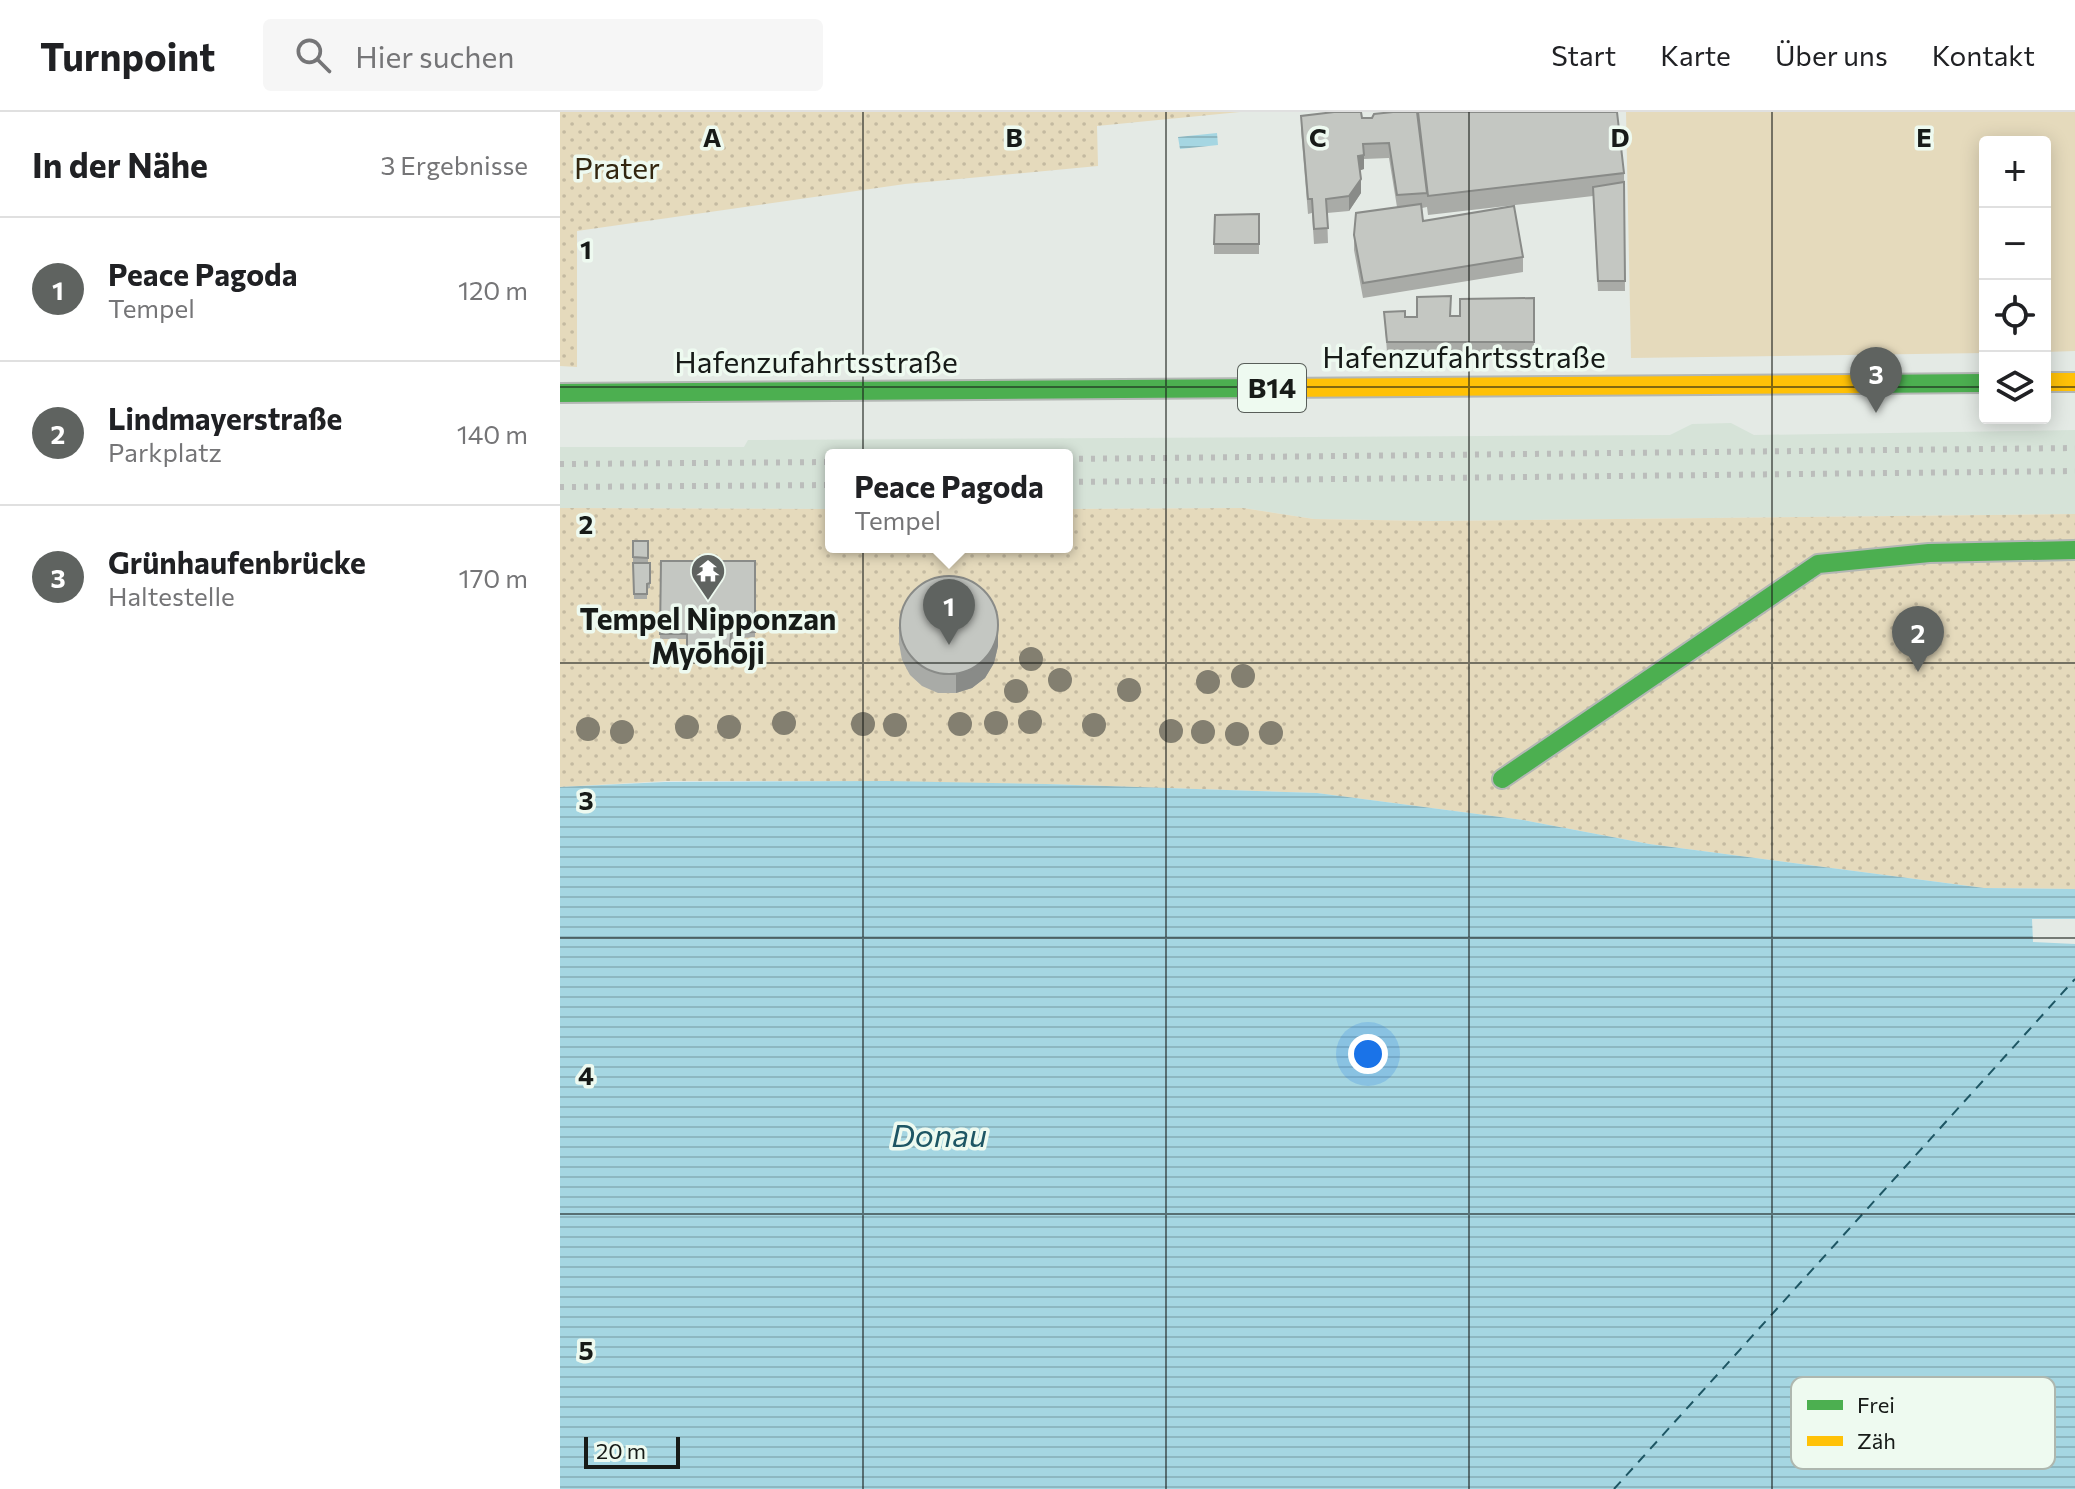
<!DOCTYPE html>
<html lang="de">
<meta charset="utf-8">
<style>
body{margin:0;font-family:Commissioner,sans-serif;background:#f6f6f6;color:#202124}
.controls{position:absolute;right:24px;top:24px;display:grid;overflow:hidden;border-radius:8px;box-shadow:0 4px 20px #0003}
.controls button{width:72px;height:72px;display:grid;place-items:center;padding:0;border:0;border-bottom:2px solid #e0e0e0;background:#fff;color:#202124;font:40px sans-serif}
.scale{position:absolute;left:24px;bottom:20px;width:96px;box-sizing:border-box;padding-left:8px;border:4px solid #171b18;border-top:0;font-size:22px;line-height:28px;white-space:nowrap;color:#171b18;-webkit-text-stroke:6px #eefaf0;paint-order:stroke}
.you{position:absolute;left:808px;top:942px;width:28px;height:28px;margin:-20px;border:6px solid #fff;border-radius:50%;background:#1a73e8;box-shadow:0 0 0 12px #1a73e833}
.badge{display:grid;place-items:center;width:52px;height:52px;border-radius:50%;background:#5f6360;color:#fff;font-size:26px;font-weight:700}
.pin{position:absolute;translate:-50% -66px;filter:drop-shadow(0 2px 4px #0008)}
.pin::after{content:'';position:absolute;top:42px;width:28px;height:24px;background:inherit;clip-path:polygon(0 0,100% 0,50% 100%)}
.popup{position:absolute;left:265px;top:337px;width:248px;height:104px;box-sizing:border-box;display:grid;place-content:center;border-radius:8px;background:#fff;filter:drop-shadow(0 2px 6px #0005);font-size:26px;white-space:nowrap;color:#757577}
.popup b{font-size:30px;color:#202124}
.popup::after{content:'';position:absolute;left:50%;top:100%;margin-left:-16px;border:16px solid transparent;border-top-color:#fff}
.list{margin:0;padding:0;list-style:none}
h2{display:flex;justify-content:space-between;align-items:center;height:104px;margin:0;padding:0 32px;font-size:34px}
h2 small{font-size:26px;font-weight:400;color:#757577}
.list li{display:grid;grid-template-columns:52px 1fr auto;gap:24px;align-items:center;box-sizing:border-box;height:144px;padding:0 32px;border-top:2px solid #e0e0e0}
.list b{display:block;font-size:30px;white-space:nowrap}
.list p{margin:0;font-size:26px;white-space:nowrap;color:#757577}
.list em{font-size:26px;font-style:normal;color:#757577}
.icon{flex:none;width:44px;height:44px;fill:none;stroke:currentColor;stroke-width:2;stroke-linecap:round;stroke-linejoin:round}
.map{position:relative;flex:none;width:1515px;height:1377px;overflow:hidden}
header{display:flex;align-items:center;gap:48px;box-sizing:border-box;height:112px;padding:0 40px;background:#fff;border-bottom:2px solid #e0e0e0}
header strong{font-size:38px}
nav{display:flex;gap:44px;margin-inline-start:auto;font-size:28px}
.search{width:560px;height:72px;background:#f6f6f6;display:flex;align-items:center;gap:20px;box-sizing:border-box;padding:0 28px;border-radius:8px;color:#757577;font-size:30px}
main{display:flex}
aside{flex:1;background:#fff}
.map>svg:first-child{display:block}
.built{fill:#d6e3d8}
.grass{fill:#e5dabc}
.park{fill:url(#park-dots)}
.water{fill:url(#water-rules)}
.pier{fill:#e4eae5}
.lines{fill:none;stroke-linecap:round;stroke-linejoin:round}
.ferry{stroke:#1e5664;stroke-width:2;stroke-dasharray:10 8;stroke-linecap:butt}
.fast-casing{stroke:#b3b7b4;stroke-width:22}
.slow-casing{stroke:#b3b7b4;stroke-width:22}
.fast{stroke:#4caf50;stroke-width:18}
.slow{stroke:#ffc107;stroke-width:18}
.rail{stroke:#bbbdbb;stroke-width:6;stroke-dasharray:4 8;stroke-linecap:butt}
.tree{fill:#837f70}
.wall{fill:#a9aba7}
.shaded-wall{fill:#898b88}
.building{fill:#c4c7c2;stroke:#898b88;stroke-width:2}
.grid{fill:none;stroke:#171b18;stroke-width:2;stroke-opacity:0.55}
.labels{text-anchor:middle;stroke-width:7;stroke-linejoin:round;paint-order:stroke}
.shield{fill:#eefaf0;stroke:#585e59;stroke-width:2}
.shield-label{font-size:28px;font-weight:bold;fill:#171b18}
.park-label{font-size:30px;fill:#332710;stroke:#eefaf0}
.street-label{font-size:30px;fill:#171b18;stroke:#eefaf0}
.poi-label{font-size:30px;font-weight:bold;fill:#171b18;stroke:#eefaf0}
.water-label{font-size:32px;font-style:italic;fill:#1e5664;stroke:#eefaf0}
.key{fill:#eefaf0;stroke:#aeb7af;stroke-width:2}
.key-label{font-size:22px;fill:#171b18}
.grid-label{font-size:26px;text-anchor:middle;font-weight:bold;fill:#171b18;stroke:#eefaf0;stroke-width:7;stroke-linejoin:round;paint-order:stroke}
</style>
<header>
<strong>Turnpoint</strong>
<div class="search"><svg class="icon" aria-label="search" viewBox="0 0 24 24"><circle cx="10" cy="10" r="6"/><path d="M15 15l6 6"/></svg>Hier suchen</div>
<nav><a>Start</a><a>Karte</a><a>Über uns</a><a>Kontakt</a></nav>
</header>
<main>
<aside>
<h2>In der Nähe<small>3 Ergebnisse</small></h2>
<ul class="list">
<li><span class="badge">1</span><div><b>Peace Pagoda</b><p>Tempel</p></div><em>120 m</em></li>
<li><span class="badge">2</span><div><b>Lindmayerstraße</b><p>Parkplatz</p></div><em>140 m</em></li>
<li><span class="badge">3</span><div><b>Grünhaufenbrücke</b><p>Haltestelle</p></div><em>170 m</em></li>
</ul>
</aside>
<div class="map">
<svg width="1515" height="1377" viewBox="0 0 1515 1377">
<defs>
<pattern id="park-dots" width="8" height="8" patternUnits="userSpaceOnUse" patternTransform="scale(2)"><rect width="8" height="8" fill="#e5dabc"/><path d="M2 2h.1M6 6h.1" fill="none" stroke="#c4baa1" stroke-width="1.8" stroke-linecap="round"/></pattern>
<pattern id="water-rules" width="6" height="5" patternUnits="userSpaceOnUse" patternTransform="scale(2)"><rect width="6" height="5" fill="#a5d6e2"/><path d="M0 2.5h6" fill="none" stroke="#8db7c1"/></pattern>
</defs>
<rect width="100%" height="100%" fill="#e4eae5"/>
<!-- built -->
<path class="built" d="M1171,311L1194,323L1515,318V402L873,409L754,407L683,396L507,397V343H271V397L0,396V335H184L188,328L1110,323L1132,312Z"/>
<!-- grass -->
<path class="grass" d="M1066,0H1515V239L1485,240V30H1425V241L1071,246Z"/>
<!-- park -->
<path class="park" d="M0,0H680L537,14L538,54L345,72L17,119V255L0,254Z
M0,396L271,397V435H507V397L683,396L754,407L873,409L1515,402V777L1424,776L1089,732L963,708L757,681L486,672L246,669H107L0,675Z"/>
<!-- water -->
<path class="water" d="M657,21L658,33L620,37L618,25Z
M327,669L486,672L757,681L963,708L1089,732L1424,776L1515,777V1377H0V675L105,670Z"/>
<!-- pier -->
<path class="pier" d="M1472,807H1515V832L1473,830Z"/>
<g class="lines">
<!-- ferry -->
<path class="ferry" d="M1054,1377L1515,867"/>
<defs>
<path id="fast" d="M1299,272L1425,271
M0,281L707,276
M942,667L1258,452L1369,441L1515,438"/>
<path id="slow" d="M1485,270H1515
M707,276L1299,272"/>
</defs>
<!-- fast casing -->
<use href="#fast" class="fast-casing"/>
<!-- slow casing -->
<use href="#slow" class="slow-casing"/>
<!-- fast -->
<use href="#fast" class="fast"/>
<!-- slow -->
<use href="#slow" class="slow"/>
<!-- rail -->
<path class="rail" d="M507,347L1515,336
M0,352L271,350
M507,370L1515,359
M0,375L271,373"/>
</g>
<!-- trees -->
<g class="tree">
<circle cx="471" cy="547" r="12"/>
<circle cx="683" cy="564" r="12"/>
<circle cx="500" cy="568" r="12"/>
<circle cx="648" cy="570" r="12"/>
<circle cx="569" cy="578" r="12"/>
<circle cx="456" cy="579" r="12"/>
<circle cx="470" cy="610" r="12"/>
<circle cx="224" cy="611" r="12"/>
<circle cx="436" cy="611" r="12"/>
<circle cx="303" cy="612" r="12"/>
<circle cx="400" cy="612" r="12"/>
<circle cx="335" cy="613" r="12"/>
<circle cx="534" cy="613" r="12"/>
<circle cx="127" cy="615" r="12"/>
<circle cx="169" cy="615" r="12"/>
<circle cx="28" cy="617" r="12"/>
<circle cx="611" cy="619" r="12"/>
<circle cx="62" cy="620" r="12"/>
<circle cx="643" cy="620" r="12"/>
<circle cx="711" cy="621" r="12"/>
<circle cx="677" cy="622" r="12"/>
</g>
<!-- wall -->
<path class="wall" d="M741,4L802,6L1064,61L1065,179H1038L1033,84L868,103L867,95L862,96L863,109L963,145V160L803,186L794,138V123L837,95L829,46L804,47V57L800,58L801,81L789,99L767,101L768,131L754,132L752,101L748,102L741,18Z
M699,102V142H654V132Z
M974,186V240H827L824,200L845,205L900,204Z
M73,429H88V451L73,450Z
M101,449H195V525L171,527L170,545L163,544V551H134L133,546L127,545V527H100Z
M73,451H90V476L87,477V487H74Z
M339,512L438,534L434,551L425,566L412,576L396,581H378L362,574L350,563L342,548L339,531Z"/>
<!-- shaded-wall -->
<path class="shaded-wall" d="M804,43V57L798,59V44Z
M801,67V81L789,99V84Z
M438,515V534L434,551L425,566L412,576L396,581V562Z"/>
<!-- building -->
<path class="building" d="M774,0H801L802,6H812L814,2L833,0H857L867,81L837,83L829,31L803,32L804,43L798,44L801,67L789,84L766,87L768,116L754,117L752,87H748L741,4Z
M858,0H1057L1064,61L868,84Z
M1064,70L1065,169H1038L1033,75Z
M861,92L863,109L954,94L963,145L803,171L794,123L796,101Z
M699,102V132H654L655,103Z
M891,184L890,204H900V187L974,186V230H827L824,200L845,199V205H857V185Z
M73,429H88V446L73,445Z
M101,449H195V520L171,521L170,539H163V546H134L133,541L127,540V522H100Z
M73,451H90V471L87,472V482H74Z
M340 513a49 49 0 1 1 98 0a49 49 0 1 1-98 0Z"/>
<!-- grid -->
<path class="grid" d="M303,0V1377M606,0V1377M909,0V1377M1212,0V1377M0,275H1425M1485,275H1515M0,551H1515M0,826H1515M0,1102H1515"/>
<!-- icons -->
<defs>
<symbol id="temple-pin" viewBox="-11 -11 22 30"><path d="M0 17L-7.5 6A9.5 9.5 0 1 1 7.5 6Z" fill="#5f6360" stroke="#eefaf0"/><path d="M0-6L5-2H3V0L6.5 2.5H4V6H1.5V3h-3V6H-4V2.5H-6.5L-3 0V-2H-5Z" fill="#fff"/></symbol>
</defs>
<g fill-rule="evenodd">
<use href="#temple-pin" x="128" y="439" width="40" height="54"/>
</g>
<g class="labels">
<!-- shield labels -->
<rect class="shield" x="678" y="252" width="68" height="48" rx="6"/>
<g class="shield-label">
<text x="712" y="286">B14</text>
</g>
<!-- park labels -->
<g class="park-label">
<text x="57" y="67">Prater</text>
</g>
<!-- street labels -->
<g class="street-label">
<text x="904" y="256">Hafenzufahrtsstraße</text>
<text x="256" y="261">Hafenzufahrtsstraße</text>
</g>
<!-- poi labels -->
<g class="poi-label">
<text x="148" y="518">Tempel Nipponzan<tspan x="148" dy="34">Myōhōji</tspan></text>
</g>
<!-- water labels -->
<g class="water-label">
<text x="379" y="1035">Donau</text>
</g>
</g>
<!-- legend -->
<rect x="1231" y="1265" width="264" height="92" rx="12" class="key"/>
<rect x="1247" y="1288" width="36" height="10" fill="#4caf50"/>
<rect x="1247" y="1324" width="36" height="10" fill="#ffc107"/>
<g class="key-label">
<text x="1297" y="1301">Frei</text>
<text x="1297" y="1337">Zäh</text>
</g>
<g class="grid-label">
<text x="152" y="35">A</text>
<text x="454" y="35">B</text>
<text x="758" y="35">C</text>
<text x="1060" y="35">D</text>
<text x="1364" y="35">E</text>
<text x="26" y="147">1</text>
<text x="26" y="422">2</text>
<text x="26" y="698">3</text>
<text x="26" y="973">4</text>
<text x="26" y="1248">5</text>
</g>
</svg>
<div class="controls">
<button>+</button>
<button>−</button>
<button><svg class="icon" aria-label="locate" viewBox="0 0 24 24"><circle cx="12" cy="12" r="6"/><path d="M12 2v4M12 18v4M2 12h4M18 12h4"/></svg></button>
<button><svg class="icon" aria-label="layers" viewBox="0 0 24 24"><path d="M12 4l9 5-9 5-9-5zM3 14l9 5 9-5"/></svg></button>
</div>
<div class="scale">20 m</div>
<div class="you"></div>
<div class="pin badge" style="left:389px;top:533px">1</div>
<div class="popup"><b>Peace Pagoda</b>Tempel</div>
<div class="pin badge" style="left:1358px;top:560px">2</div>
<div class="pin badge" style="left:1316px;top:301px">3</div>
</div>
</main>
